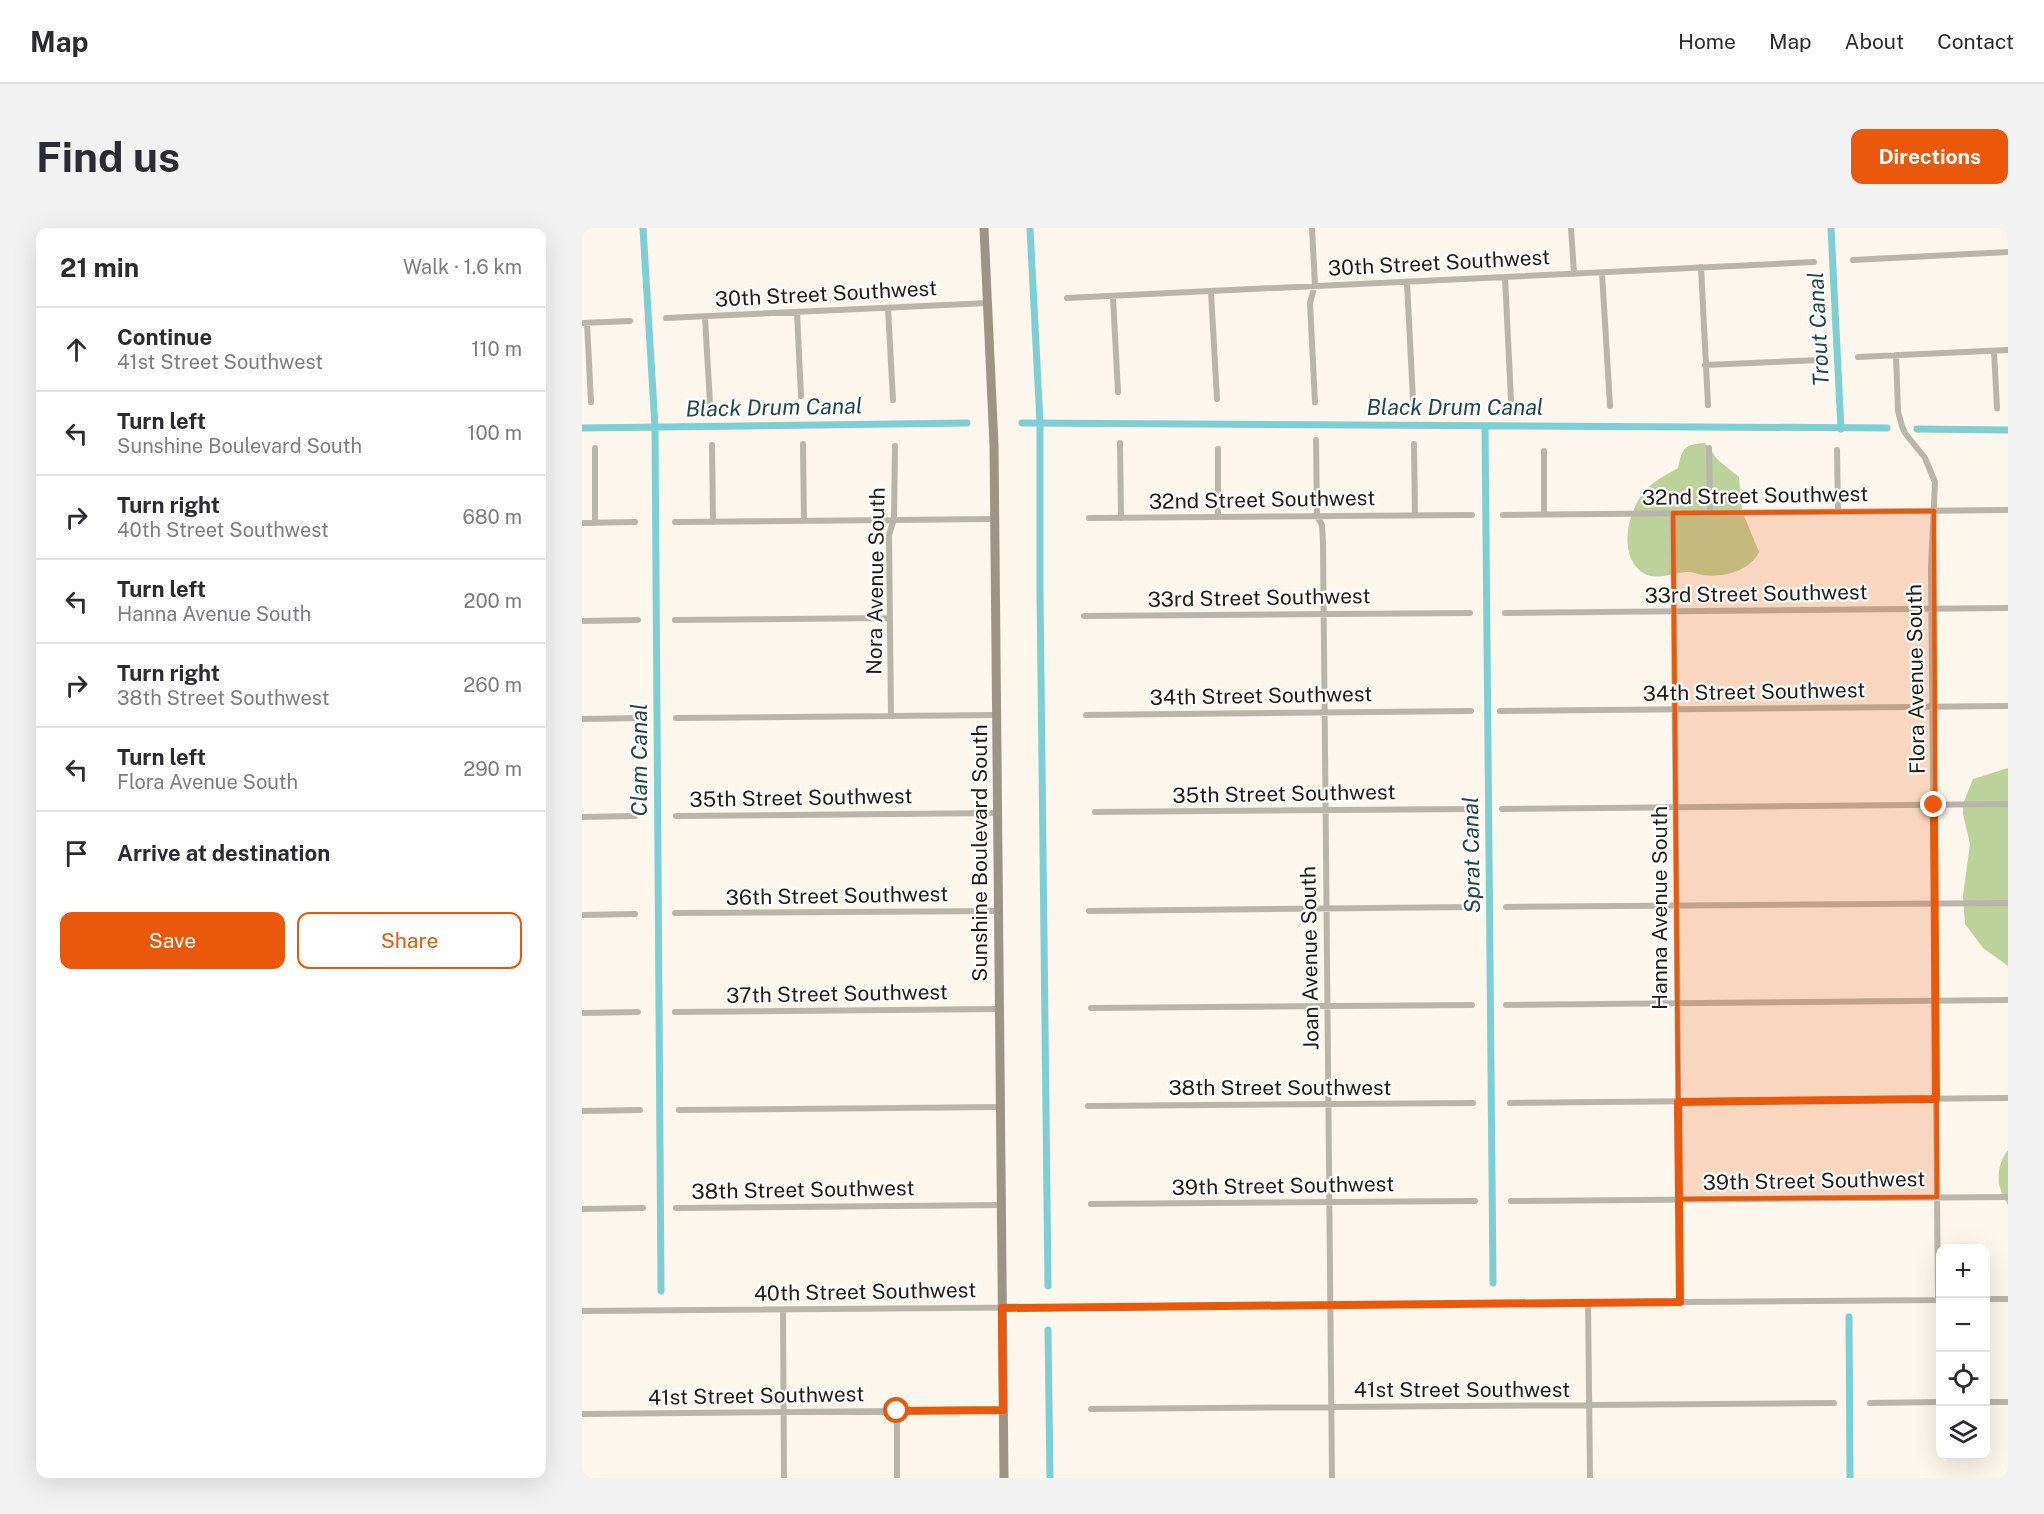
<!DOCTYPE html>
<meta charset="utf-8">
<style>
body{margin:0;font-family:"Public Sans",sans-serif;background:#f2f2f3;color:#2b2b33}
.controls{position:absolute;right:18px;bottom:18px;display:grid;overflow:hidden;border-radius:12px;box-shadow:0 6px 24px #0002}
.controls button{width:54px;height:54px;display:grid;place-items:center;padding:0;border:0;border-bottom:2px solid #e1e1e2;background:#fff;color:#2b2b33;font:30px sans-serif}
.stop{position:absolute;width:18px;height:18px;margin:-14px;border:4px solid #ea580c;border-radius:50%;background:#fff}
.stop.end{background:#ea580c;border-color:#fff;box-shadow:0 2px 6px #0008}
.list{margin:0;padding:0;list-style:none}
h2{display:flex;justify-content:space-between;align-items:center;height:78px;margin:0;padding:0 24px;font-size:26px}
h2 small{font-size:20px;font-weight:400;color:#7c7c81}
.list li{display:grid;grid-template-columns:39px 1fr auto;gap:18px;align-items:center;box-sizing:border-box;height:84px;padding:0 24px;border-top:2px solid #e1e1e2}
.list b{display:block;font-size:22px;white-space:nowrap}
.list p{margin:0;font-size:20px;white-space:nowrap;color:#7c7c81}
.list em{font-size:20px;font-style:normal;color:#7c7c81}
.actions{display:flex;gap:12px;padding:18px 24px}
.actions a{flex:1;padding:14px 0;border:2px solid #ea580c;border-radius:12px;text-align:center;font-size:21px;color:#ea580c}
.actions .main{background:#ea580c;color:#fff}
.icon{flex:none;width:33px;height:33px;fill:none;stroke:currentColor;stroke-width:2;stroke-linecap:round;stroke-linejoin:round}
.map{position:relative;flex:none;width:1426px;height:1250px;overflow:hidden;border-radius:12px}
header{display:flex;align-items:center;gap:36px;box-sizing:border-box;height:84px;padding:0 30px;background:#fff;border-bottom:2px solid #e1e1e2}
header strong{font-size:28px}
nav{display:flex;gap:33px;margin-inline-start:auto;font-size:21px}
.intro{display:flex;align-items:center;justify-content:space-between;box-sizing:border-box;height:144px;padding:0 36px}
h1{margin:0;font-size:42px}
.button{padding:15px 27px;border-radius:12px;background:#ea580c;color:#fff;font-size:21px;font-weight:700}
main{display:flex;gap:36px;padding:0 36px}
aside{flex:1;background:#fff;border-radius:12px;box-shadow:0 6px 24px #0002}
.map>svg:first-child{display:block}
.green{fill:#bdd19a}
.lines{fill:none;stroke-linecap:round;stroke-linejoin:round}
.canal{stroke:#7dcfd4;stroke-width:7}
.street{stroke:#bab5aa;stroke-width:6}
.secondary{stroke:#9c9485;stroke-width:9}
.route{stroke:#ea580c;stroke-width:8}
.marked{fill:#e8590c;fill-opacity:0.2;stroke:#e8590c;stroke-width:4.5;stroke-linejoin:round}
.labels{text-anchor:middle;stroke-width:4.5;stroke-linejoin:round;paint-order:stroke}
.street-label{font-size:21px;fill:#221c14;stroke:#fff}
.water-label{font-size:22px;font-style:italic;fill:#1f4648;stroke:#fff}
</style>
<header>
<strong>Map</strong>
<nav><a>Home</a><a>Map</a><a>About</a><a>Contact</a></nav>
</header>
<div class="intro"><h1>Find us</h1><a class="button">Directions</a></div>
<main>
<aside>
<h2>21 min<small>Walk · 1.6 km</small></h2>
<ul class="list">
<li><svg class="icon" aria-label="ahead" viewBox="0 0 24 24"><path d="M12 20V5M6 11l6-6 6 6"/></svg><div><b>Continue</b><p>41st Street Southwest</p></div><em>110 m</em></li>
<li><svg class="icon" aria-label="left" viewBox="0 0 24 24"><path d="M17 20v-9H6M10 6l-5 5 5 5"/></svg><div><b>Turn left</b><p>Sunshine Boulevard South</p></div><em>100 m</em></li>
<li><svg class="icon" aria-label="right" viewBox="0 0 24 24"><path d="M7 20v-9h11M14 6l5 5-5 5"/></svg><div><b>Turn right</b><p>40th Street Southwest</p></div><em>680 m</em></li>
<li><svg class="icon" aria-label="left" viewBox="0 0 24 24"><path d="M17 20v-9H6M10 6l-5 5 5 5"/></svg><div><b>Turn left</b><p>Hanna Avenue South</p></div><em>200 m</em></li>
<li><svg class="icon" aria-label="right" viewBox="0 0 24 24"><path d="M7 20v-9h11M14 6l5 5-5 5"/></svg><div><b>Turn right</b><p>38th Street Southwest</p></div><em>260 m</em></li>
<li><svg class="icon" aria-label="left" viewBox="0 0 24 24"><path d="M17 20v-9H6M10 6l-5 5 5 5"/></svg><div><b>Turn left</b><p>Flora Avenue South</p></div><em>290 m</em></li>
<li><svg class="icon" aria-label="arrive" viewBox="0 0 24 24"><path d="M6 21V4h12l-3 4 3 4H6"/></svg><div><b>Arrive at destination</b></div></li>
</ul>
<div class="actions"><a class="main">Save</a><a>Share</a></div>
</aside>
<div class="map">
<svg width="1426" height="1250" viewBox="0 0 1426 1250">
<rect width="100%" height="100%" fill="#fdf6ed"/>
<!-- green -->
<path class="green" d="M1123,215L1136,232L1157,249L1160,283L1177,324C1168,343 1141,350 1121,347C1117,347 1113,344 1108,344C1094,343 1076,353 1063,346C1035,331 1045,284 1062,264C1071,253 1084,247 1096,240C1100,220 1103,216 1123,215Z
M1426,540V738L1401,720L1383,696L1381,668L1388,616L1381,586V576L1391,551Z
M1426,922V977C1414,959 1413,939 1426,922Z"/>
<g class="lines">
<!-- canal -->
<path class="canal" d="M61,0L73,199L79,1063
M448,0L458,195V362L466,1058
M1249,0L1259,201
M440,195L1305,200
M903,198L911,1055
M0,200L385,195
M1335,201L1426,202
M1267,1089L1268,1250
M466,1102L468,1250"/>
<!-- street -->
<path class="street" d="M730,0L733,57L728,75L733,174
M989,0L992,46
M1271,32L1426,24
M1119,39L1126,177
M1020,45L1028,178
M923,49L929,172
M825,54L831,172
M629,64L635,171
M531,69L536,164
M485,70L1232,34
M306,80L311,172
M215,84L219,168
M123,89L128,176
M84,90L406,75
M0,95L48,93
M5,95L9,174
M1412,123L1415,180
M1314,127L1316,183L1320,198L1323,205L1343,230L1353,254L1349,340L1356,1072
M1276,129L1426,122
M1123,137L1239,132
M734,212L735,288L740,297L741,314L750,1250
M538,215L539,290
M221,216L222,293
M832,216L833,287
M130,217L131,294
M13,220V295
M1127,220L1128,285
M636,221V289
M1255,222L1256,284
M1091,285L1098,1074
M962,286V223
M921,287L1426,282
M507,290L890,287
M93,294L413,291
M0,295L53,294
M923,385L1426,380
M502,388L888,385
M93,392L308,390
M0,393L56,392
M918,483L1426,478
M504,487L889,483
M309,488L307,307L312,291L313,218
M94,490L415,487
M0,491L58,490
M920,581L1426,576
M513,584L893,581
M94,588L416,585
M0,589L53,588
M924,679L1426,675
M507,683L893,679
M93,685L417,683
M0,687L53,686
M924,777L1426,772
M509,780L890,777
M93,784L417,781
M0,785L56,784
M928,875L1426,870
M506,878L891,875
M97,882L418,879
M0,883L58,882
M929,973L1426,969
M509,976L893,973
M94,980L419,977
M0,981L61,980
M1404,1071H1426
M1006,1075L1008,1250
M201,1082L202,1250
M0,1083L1358,1072
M1404,1174H1426
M1288,1175L1358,1174
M509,1181L1252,1175
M315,1183V1250
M0,1186L421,1182"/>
<!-- secondary -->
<path class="secondary" d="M402,0L412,217L422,1250"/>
</g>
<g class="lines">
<!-- route -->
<path class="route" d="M315,1183L421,1182L420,1080L1098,1074L1096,874L1354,871L1352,577"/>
</g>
<!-- marked area -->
<path class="marked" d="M1352,283L1355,969L1097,971L1091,285Z"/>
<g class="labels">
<!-- street labels -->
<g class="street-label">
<text transform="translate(857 35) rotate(-3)" y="7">30th Street Southwest</text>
<text transform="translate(244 66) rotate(-3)" y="7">30th Street Southwest</text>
<text transform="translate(1173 268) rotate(-1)" y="7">32nd Street Southwest</text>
<text transform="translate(680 272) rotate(-1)" y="7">32nd Street Southwest</text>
<text transform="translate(294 353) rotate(-89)" y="7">Nora Avenue South</text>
<text transform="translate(1174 366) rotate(-1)" y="7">33rd Street Southwest</text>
<text transform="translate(677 370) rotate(-1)" y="7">33rd Street Southwest</text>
<text transform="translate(1334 451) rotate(-91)" y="7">Flora Avenue South</text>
<text transform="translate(1172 464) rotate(-1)" y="7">34th Street Southwest</text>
<text transform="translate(679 468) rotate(-1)" y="7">34th Street Southwest</text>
<text transform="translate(702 566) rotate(-1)" y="7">35th Street Southwest</text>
<text transform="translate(219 570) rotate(-1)" y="7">35th Street Southwest</text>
<text transform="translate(398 625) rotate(-90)" y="7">Sunshine Boulevard South</text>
<text transform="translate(255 668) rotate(-1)" y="7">36th Street Southwest</text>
<text transform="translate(1078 680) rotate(-90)" y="7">Hanna Avenue South</text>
<text transform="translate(728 730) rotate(-91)" y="7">Joan Avenue South</text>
<text transform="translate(255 766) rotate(-1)" y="7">37th Street Southwest</text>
<text x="698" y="867">38th Street Southwest</text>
<text transform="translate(1232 953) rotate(-1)" y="7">39th Street Southwest</text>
<text transform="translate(701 958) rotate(-1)" y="7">39th Street Southwest</text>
<text transform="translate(221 962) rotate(-1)" y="7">38th Street Southwest</text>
<text transform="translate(283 1064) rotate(-1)" y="7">40th Street Southwest</text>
<text x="880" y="1169">41st Street Southwest</text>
<text transform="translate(174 1168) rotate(-1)" y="7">41st Street Southwest</text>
</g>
<!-- water labels -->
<g class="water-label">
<text transform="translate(1236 101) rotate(-93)" y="8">Trout Canal</text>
<text transform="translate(192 179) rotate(-1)" y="8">Black Drum Canal</text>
<text x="873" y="187">Black Drum Canal</text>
<text transform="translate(57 532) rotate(-90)" y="8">Clam Canal</text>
<text transform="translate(889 627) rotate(-91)" y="8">Sprat Canal</text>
</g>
</g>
</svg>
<div class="controls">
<button>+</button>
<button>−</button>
<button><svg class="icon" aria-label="locate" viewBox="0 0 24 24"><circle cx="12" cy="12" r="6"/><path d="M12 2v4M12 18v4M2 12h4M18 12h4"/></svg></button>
<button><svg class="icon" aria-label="layers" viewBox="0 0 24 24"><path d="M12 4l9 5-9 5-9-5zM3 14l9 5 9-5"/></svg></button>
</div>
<div class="stop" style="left:315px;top:1183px"></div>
<div class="stop end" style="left:1352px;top:577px"></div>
</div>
</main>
